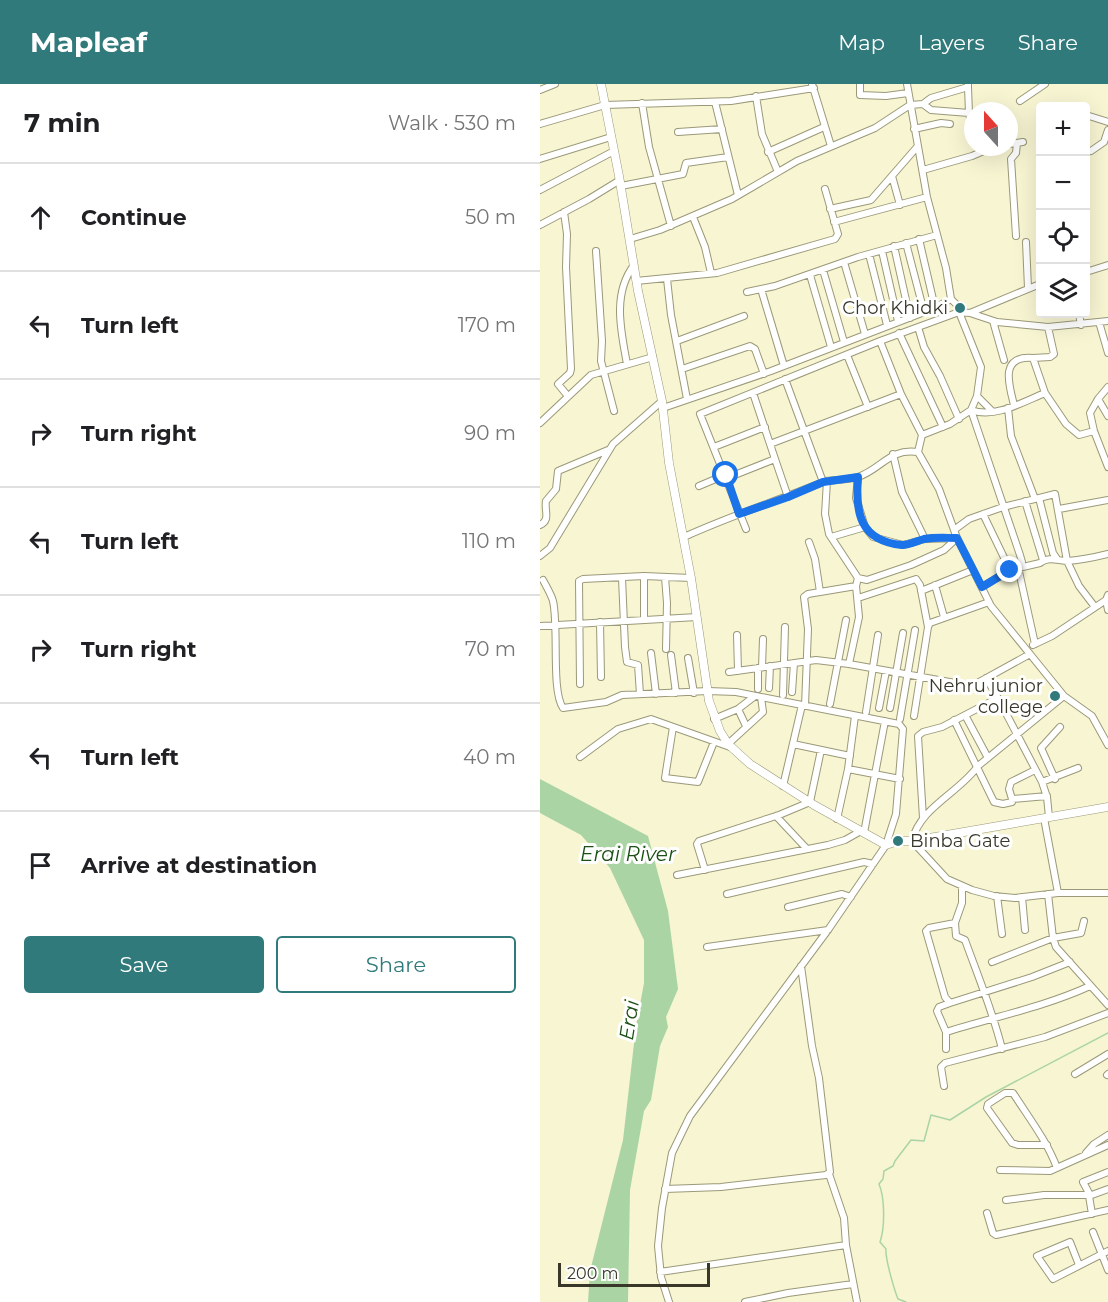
<!DOCTYPE html>
<meta charset="utf-8">
<style>
body{margin:0;font-family:Montserrat,sans-serif;background:#f6f6f6;color:#202124}
.controls{position:absolute;right:18px;top:18px;display:grid;overflow:hidden;border-radius:6px;box-shadow:0 6px 24px #0002}
.controls button{width:54px;height:54px;display:grid;place-items:center;padding:0;border:0;border-bottom:2px solid #e0e0e0;background:#fff;color:#202124;font:30px sans-serif}
.compass{position:absolute;left:424px;top:18px;width:54px;height:54px;border-radius:50%;background:#fff;box-shadow:0 6px 24px #0002;rotate:339deg}
.scale{position:absolute;left:18px;bottom:15px;width:152px;box-sizing:border-box;padding-left:6px;border:3px solid #38372a;border-top:0;font-size:16px;line-height:21px;white-space:nowrap;color:#38372a;-webkit-text-stroke:4px #fff;paint-order:stroke}
.stop{position:absolute;width:18px;height:18px;margin:-14px;border:4px solid #1a73e8;border-radius:50%;background:#fff}
.stop.end{background:#1a73e8;border-color:#fff;box-shadow:0 2px 6px #0008}
.list{margin:0;padding:0;list-style:none}
h2{display:flex;justify-content:space-between;align-items:center;height:78px;margin:0;padding:0 24px;font-size:26px}
h2 small{font-size:20px;font-weight:400;color:#757577}
.list li{display:grid;grid-template-columns:39px 1fr auto;gap:18px;align-items:center;box-sizing:border-box;height:108px;padding:0 24px;border-top:2px solid #e0e0e0}
.list b{display:block;font-size:22px;white-space:nowrap}
.list em{font-size:20px;font-style:normal;color:#757577}
.actions{display:flex;gap:12px;padding:18px 24px}
.actions a{flex:1;padding:14px 0;border:2px solid #317a7b;border-radius:6px;text-align:center;font-size:21px;color:#317a7b}
.actions .main{background:#317a7b;color:#fff}
.icon{flex:none;width:33px;height:33px;fill:none;stroke:currentColor;stroke-width:2;stroke-linecap:round;stroke-linejoin:round}
.map{position:relative;flex:none;width:568px;height:1218px;overflow:hidden}
header{display:flex;align-items:center;gap:36px;box-sizing:border-box;height:84px;padding:0 30px;background:#317a7b;color:#fff}
header strong{font-size:28px}
nav{display:flex;gap:33px;margin-inline-start:auto;font-size:21px}
main{display:flex}
aside{flex:1;background:#fff}
.map>svg:first-child{display:block}
.water{fill:#abd4a5}
.lines{fill:none;stroke-linecap:round;stroke-linejoin:round}
.stream{stroke:#abd4a5;stroke-width:1.5}
.minor-casing{stroke:#9b9979;stroke-width:8}
.major-casing{stroke:#9b9979;stroke-width:9}
.minor{stroke:#fff;stroke-width:6}
.major{stroke:#fff;stroke-width:8}
.route{stroke:#1a73e8;stroke-width:8}
.poi-dot{fill:#317a7b;stroke:#fff;stroke-width:2}
.labels{text-anchor:middle;stroke-width:6;stroke-linejoin:round;paint-order:stroke}
.poi-label{font-size:18px;fill:#38372a;stroke:#fff;text-anchor:end}
.water-label{font-size:20px;font-style:italic;fill:#1a5013;stroke:#fff}
</style>
<header>
<strong>Mapleaf</strong>
<nav><a>Map</a><a>Layers</a><a>Share</a></nav>
</header>
<main>
<aside>
<h2>7 min<small>Walk · 530 m</small></h2>
<ul class="list">
<li><svg class="icon" aria-label="ahead" viewBox="0 0 24 24"><path d="M12 20V5M6 11l6-6 6 6"/></svg><div><b>Continue</b></div><em>50 m</em></li>
<li><svg class="icon" aria-label="left" viewBox="0 0 24 24"><path d="M17 20v-9H6M10 6l-5 5 5 5"/></svg><div><b>Turn left</b></div><em>170 m</em></li>
<li><svg class="icon" aria-label="right" viewBox="0 0 24 24"><path d="M7 20v-9h11M14 6l5 5-5 5"/></svg><div><b>Turn right</b></div><em>90 m</em></li>
<li><svg class="icon" aria-label="left" viewBox="0 0 24 24"><path d="M17 20v-9H6M10 6l-5 5 5 5"/></svg><div><b>Turn left</b></div><em>110 m</em></li>
<li><svg class="icon" aria-label="right" viewBox="0 0 24 24"><path d="M7 20v-9h11M14 6l5 5-5 5"/></svg><div><b>Turn right</b></div><em>70 m</em></li>
<li><svg class="icon" aria-label="left" viewBox="0 0 24 24"><path d="M17 20v-9H6M10 6l-5 5 5 5"/></svg><div><b>Turn left</b></div><em>40 m</em></li>
<li><svg class="icon" aria-label="arrive" viewBox="0 0 24 24"><path d="M6 21V4h12l-3 4 3 4H6"/></svg><div><b>Arrive at destination</b></div></li>
</ul>
<div class="actions"><a class="main">Save</a><a>Share</a></div>
</aside>
<div class="map">
<svg width="568" height="1218" viewBox="0 0 568 1218">
<rect width="100%" height="100%" fill="#f7f5d2"/>
<!-- water -->
<path class="water" d="M0,695L108,752L128,827L138,905L126,933L128,943L120,962L111,1016L104,1027L90,1106L88,1218H48L50,1187L83,1056L96,942L104,899V856L70,784L41,751L0,729Z"/>
<g class="lines">
<!-- stream -->
<path class="stream" d="M366,1218L358,1215C354,1205 345,1174 346,1165L340,1158C345,1144 345,1114 339,1100L343,1095L344,1087L353,1082L355,1077L371,1056L384,1057L391,1031L410,1036L446,1013L568,949"/>
<defs>
<path id="minor" d="M272,0L291,62
M320,0V11L346,12L368,9
M367,0L387,113L406,184L411,215L420,224L419,228L441,283L437,312L431,326L410,340L382,351L378,368L399,405L417,454L451,522L524,612L552,632L568,661
M428,3L429,29L433,49
M0,6L15,0
M216,12L222,50L238,88
M480,17L505,0
M175,18L198,111
M102,19L109,63L131,142
M383,20L391,26L429,29
M546,31L568,38
M0,40L65,21L191,17L274,4
M374,45L401,39L410,40
M138,48L182,45
M469,60L483,58
M551,67L564,58L568,46
M228,68L284,43
M0,75L71,53
M383,86L432,72L453,63
M352,92L360,121
M81,102L143,90L146,79L188,73
M0,106L74,67
M290,125L331,116L377,63
M24,128L27,150L26,183L31,285L30,289L18,300L27,311
M153,133L165,163L171,189
M294,138L387,113
M0,141L49,115L80,96
M476,152L471,75L476,69L477,59
M90,155L120,146L192,115L257,77L335,44L370,21L383,20L391,14L428,3V0
M379,155L395,224
M486,158L488,204
M366,159L384,228
M354,162L370,234
M56,167L62,257L61,277L74,327
M342,167L358,237
M329,170L347,241
M304,178L325,250
M283,186L304,258
M546,188L568,181
M270,191L291,263
M127,195L131,231L147,315
M96,197L177,189L295,155L298,150L285,105
M221,205L244,282
M207,208L235,202L318,173L397,151
M430,229L457,238L508,243L568,237
M539,230L541,241
M453,237L464,276
M559,238L568,269
M378,243L384,263L400,292L419,335
M359,249L403,343
M137,257L204,232
M307,271L328,323
M87,280C81,247 72,210 94,181
M142,285L210,262L215,265L224,290
M568,303L558,315L550,329L554,347L568,383
M213,309L230,360L361,310
M505,309L493,274L510,273L514,270L508,243
M437,312L452,327
M558,315L568,332
M474,321C469,301 459,271 493,274
M123,324L231,287L395,224L411,215
M468,324L471,352L495,415
M431,326L480,471L482,478L478,483L495,560
M431,326C454,335 483,318 505,309L526,340L539,351L554,347
M0,339L51,291L113,273
M382,351L361,310L340,257L419,228L430,229L500,200
M174,363L225,343
M353,370L362,408L385,455
M235,375L248,413
M318,393L316,414L325,443
M187,394L235,375L230,360
M285,397C295,396 309,396 318,393C343,384 349,364 378,368
M159,402L185,391
M499,414L513,469L517,475
M485,417L503,476
M519,425L568,416
M443,430L470,486
M0,441C11,436 4,426 6,417L16,405L18,387L68,366
M206,445L160,330L340,257
M414,446L429,435L463,423L515,410L527,477L539,502L555,523
M144,453C190,432 237,417 283,398L245,295
M291,453L325,443L333,453L363,461L385,455L417,454L404,466L371,481L327,496L318,494
M269,458L275,475L280,508
M0,472L10,464L73,360L122,317
M125,493L127,519L126,565
M82,494L85,563L87,578L98,581L100,610
M3,496C6,502 11,510 13,517C19,543 11,607 23,624L66,618L82,611L168,607L196,608L359,640L363,645L356,730L346,761L288,846L150,1032L132,1069L122,1124L118,1162L121,1193L129,1218
M395,501L404,533
M442,503L470,486L500,479C509,472 518,477 528,477C541,476 556,473 568,470
M381,507L433,486
M568,511L566,516L568,526
M318,514L376,495L380,501L388,543
M104,536V492
M60,538L61,593
M0,542L157,533
M197,551L198,587
M493,561L512,552L566,516
M111,569L116,610
M131,571L136,609
M148,574L154,609
M309,580L432,602L490,570
M222,583L223,555
M189,588L276,576L309,580L319,533L316,502L318,494L289,450L285,430L287,397
M446,594L458,614L502,698L507,713L509,733
M40,600L39,497L43,495L104,492L151,494
M229,604L230,582
M218,605V584
M252,608L254,579
M243,611L245,543
M524,612L438,682C419,709 380,723 372,757L407,795L432,806L454,812L475,814L518,809H568
M290,620L306,536
M265,622L268,545L264,513L268,510L316,502
M339,624L346,587
M350,624L363,549
M198,625L206,642
M326,628L338,551
M425,631L448,674
M374,632L388,543L390,539L449,518
M174,635L198,625L215,612
M360,635L375,546
M414,636L454,718L463,720L472,718V715L507,712
M133,643L125,694L158,698L174,658
M188,660L223,628L221,613
M253,660L310,672
M40,673L78,645L111,635L190,663
M308,685L360,695
M515,695L501,664L520,643
M502,698L538,684
M243,702L262,621
M472,715L469,705L471,698L495,686
M236,732L267,765
M383,734L378,652L383,648L402,643L458,614
M504,734L518,809
M297,735L308,685L315,632
M324,749L345,637
M165,786L157,760L159,757L239,731L270,718L281,666
M137,791L288,761L305,756L321,747
M422,802V819L415,839L416,852L425,856C438,892 453,928 462,965
M187,810L324,778L333,780
M508,810L513,854L516,863L568,921
M457,812L462,850
M482,813L485,846
M248,823L302,810L311,813
M415,839L389,844L386,847L405,913L410,919L492,893L530,878
M167,863L288,846
M452,878L513,854L541,849L544,837
M406,948C454,933 504,923 550,902
M406,965V948L397,927L399,923L410,919
M535,990L568,970
M567,991L568,990
M404,1002L401,983L405,979L505,953L568,929
M507,1061H478L472,1059L447,1024L448,1020L465,1009H473C489,1034 507,1057 517,1084
M546,1069L554,1060L568,1051
M460,1086L510,1087L568,1061
M289,1090L304,1134L306,1161L317,1218
M125,1105L181,1103L286,1091L290,1088L279,994L272,962L261,882
M550,1111L543,1098L568,1088
M466,1116L504,1111H550
M447,1129L453,1149L456,1151L568,1126
M552,1130L549,1112L568,1105
M553,1148L568,1186
M539,1181L530,1158L497,1172L513,1195L568,1167
M120,1188L306,1161
M205,1218L248,1209L313,1200"/>
<path id="major" d="M61,0L79,92L98,207L122,317L129,379L151,494L169,617L180,647L188,660L210,680L274,721L346,761L358,757H372L568,723"/>
</defs>
<!-- minor casing -->
<use href="#minor" class="minor-casing"/>
<!-- major casing -->
<use href="#major" class="major-casing"/>
<!-- minor -->
<use href="#minor" class="minor"/>
<!-- major -->
<use href="#major" class="major"/>
</g>
<g class="lines">
<!-- route -->
<path class="route" d="M186,391L199,430L248,413L283,398L318,393C315,429 320,457 362,461C369,461 377,457 384,455C395,453 406,454 417,454L442,503L470,486"/>
</g>
<!-- markers -->
<g class="poi-dot">
<circle cx="420" cy="224" r="6"/>
<circle cx="515" cy="612" r="6"/>
<circle cx="358" cy="757" r="6"/>
</g>
<g class="labels">
<!-- poi labels -->
<g class="poi-label">
<text x="408" y="230">Chor Khidki</text>
<text x="503" y="608">Nehru junior<tspan x="503" dy="21">college</tspan></text>
<text x="370" y="763" text-anchor="start">Binba Gate</text>
</g>
<!-- water labels -->
<g class="water-label">
<text x="88" y="777">Erai River</text>
<text transform="translate(89 936) rotate(-81)" y="7">Erai</text>
</g>
</g>
</svg>
<div class="controls">
<button>+</button>
<button>−</button>
<button><svg class="icon" aria-label="locate" viewBox="0 0 24 24"><circle cx="12" cy="12" r="6"/><path d="M12 2v4M12 18v4M2 12h4M18 12h4"/></svg></button>
<button><svg class="icon" aria-label="layers" viewBox="0 0 24 24"><path d="M12 4l9 5-9 5-9-5zM3 14l9 5 9-5"/></svg></button>
</div>
<svg class="compass" viewBox="-18 -18 36 36"><path d="M0-13l5 13h-10z" fill="#e53935"/><path d="M0 13l5-13h-10z" fill="#757577"/></svg>
<div class="scale">200 m</div>
<div class="stop" style="left:186px;top:391px"></div>
<div class="stop end" style="left:470px;top:486px"></div>
</div>
</main>
